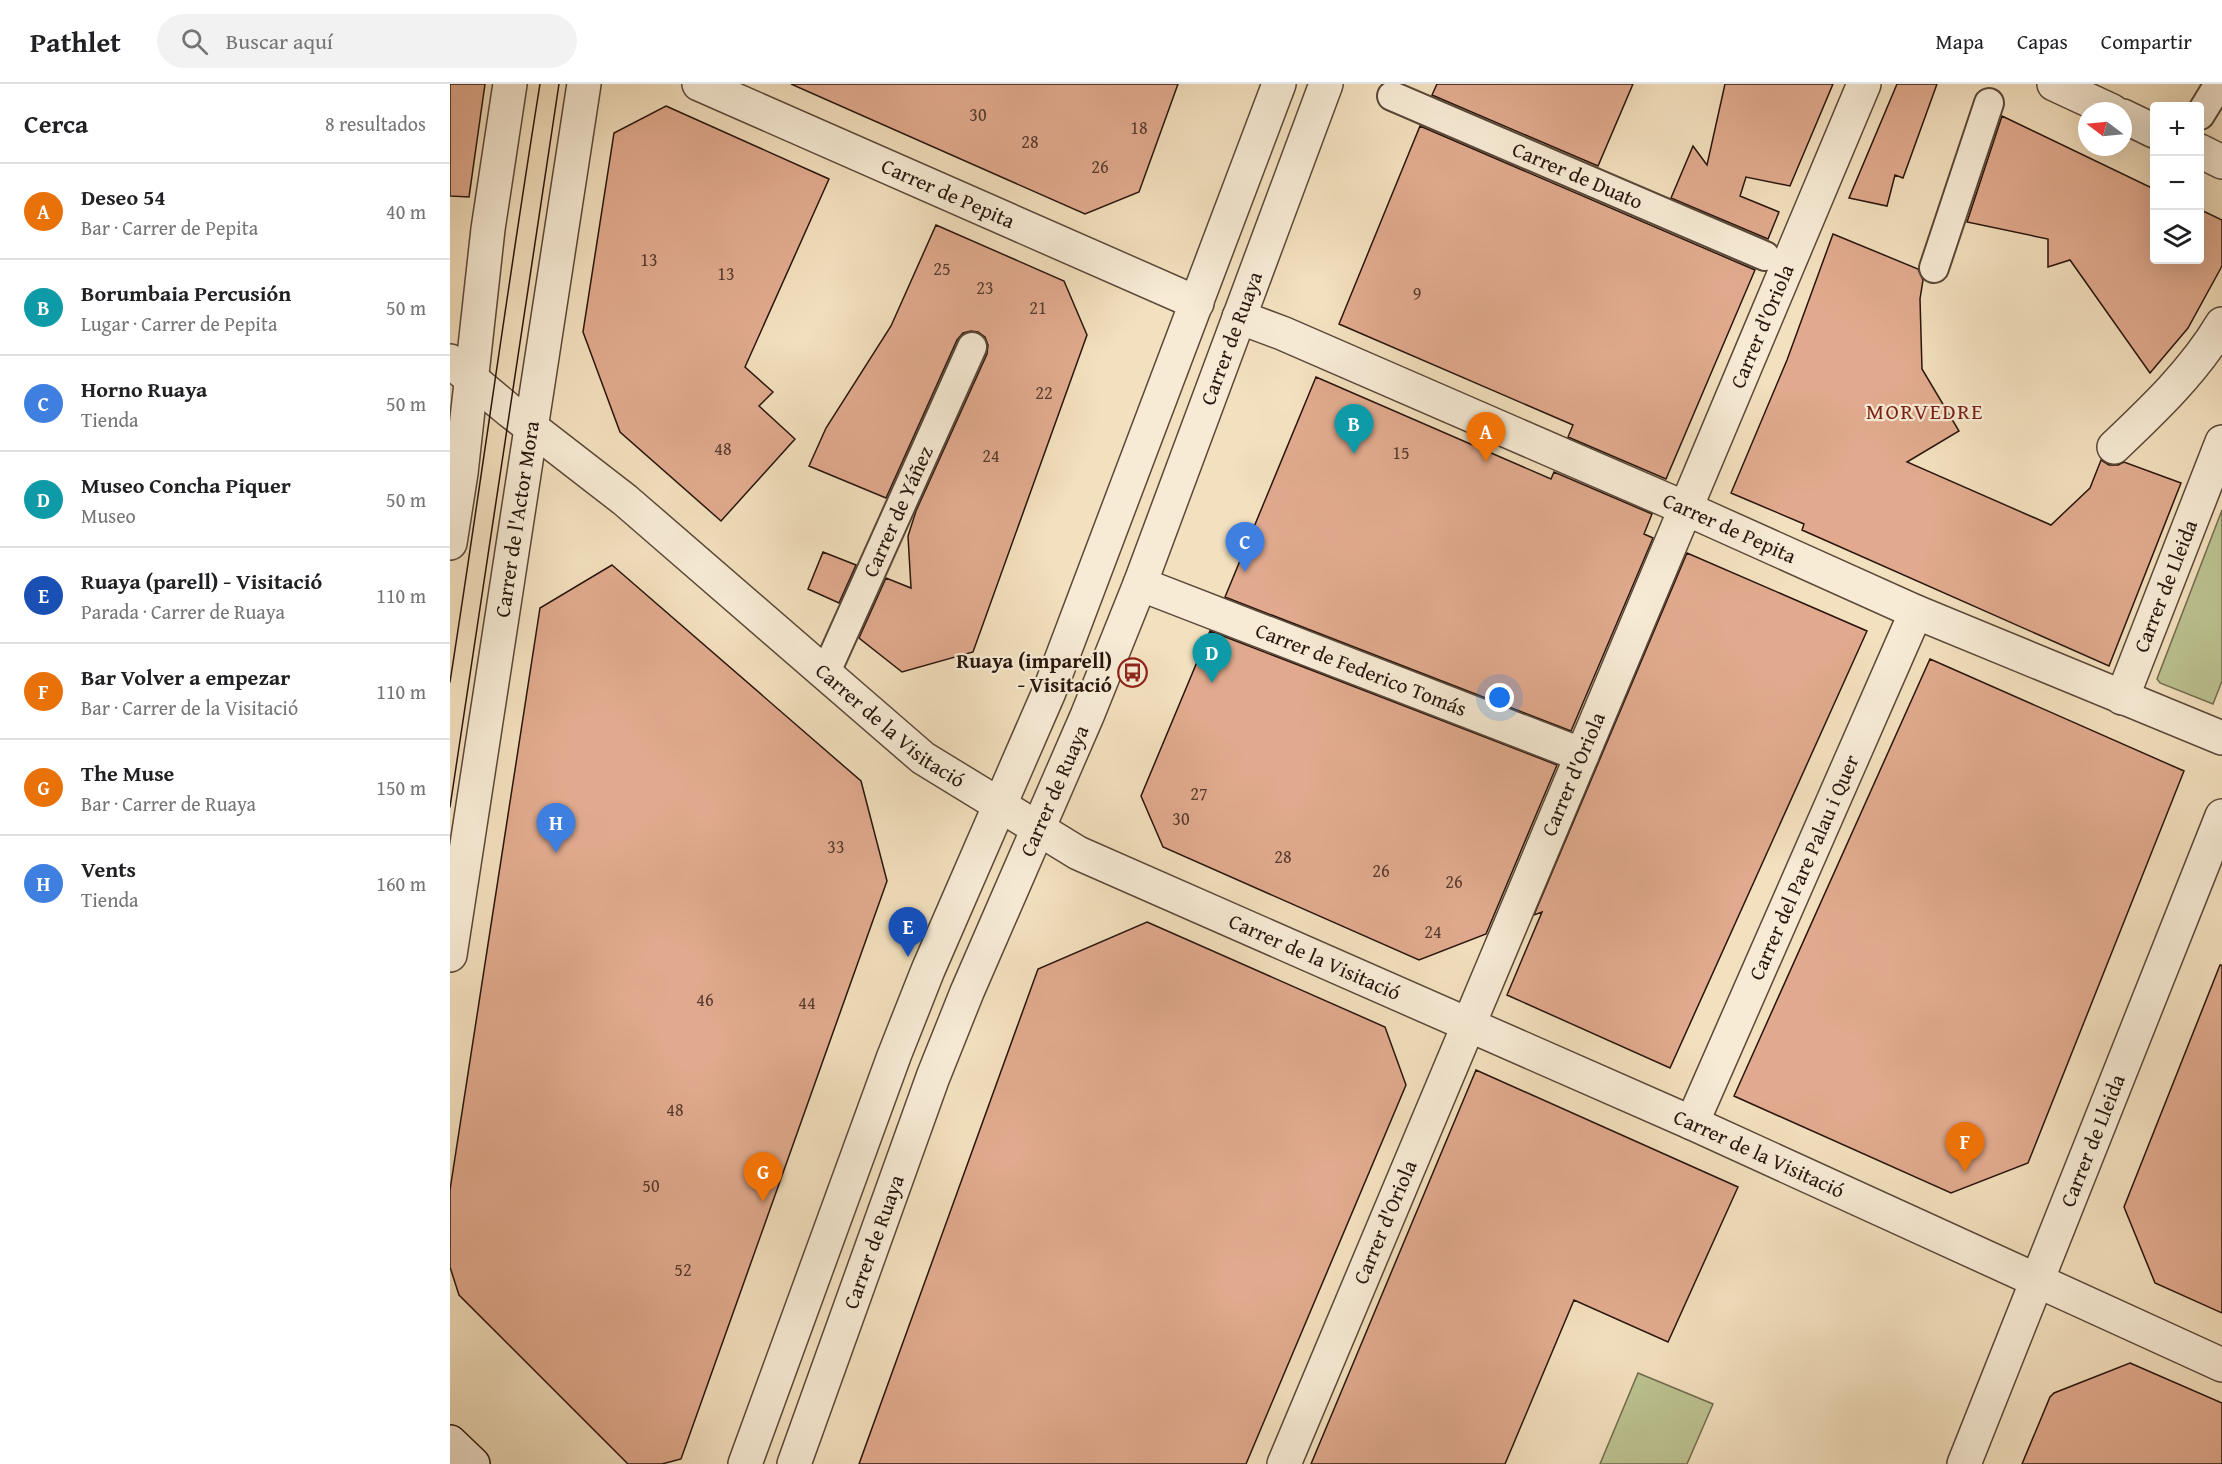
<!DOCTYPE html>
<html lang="es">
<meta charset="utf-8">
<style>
body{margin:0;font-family:"Gentium Book Plus",serif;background:#f2f2f2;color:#202124}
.controls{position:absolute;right:18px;top:18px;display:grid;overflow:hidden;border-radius:6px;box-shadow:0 6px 24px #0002}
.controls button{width:54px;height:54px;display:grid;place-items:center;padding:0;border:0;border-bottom:2px solid #e0e0e0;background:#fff;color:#202124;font:30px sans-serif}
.compass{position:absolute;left:1628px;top:18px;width:54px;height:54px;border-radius:50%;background:#fff;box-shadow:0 6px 24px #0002;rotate:286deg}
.you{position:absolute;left:1050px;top:614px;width:21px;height:21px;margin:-15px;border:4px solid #fff;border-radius:50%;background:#1a73e8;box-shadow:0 0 0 9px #1a73e833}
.badge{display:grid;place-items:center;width:39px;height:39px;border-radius:50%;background:#8f2418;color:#fff;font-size:20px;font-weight:700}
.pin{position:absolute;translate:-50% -50px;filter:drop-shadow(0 2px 3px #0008)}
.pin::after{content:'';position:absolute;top:32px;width:21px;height:18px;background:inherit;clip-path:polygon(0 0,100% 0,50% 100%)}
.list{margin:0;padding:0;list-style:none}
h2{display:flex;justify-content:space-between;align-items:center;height:78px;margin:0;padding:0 24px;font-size:26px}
h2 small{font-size:20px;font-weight:400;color:#757577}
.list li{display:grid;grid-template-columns:39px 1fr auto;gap:18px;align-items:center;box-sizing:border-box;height:96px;padding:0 24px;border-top:2px solid #e0e0e0}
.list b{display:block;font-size:22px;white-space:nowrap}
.list p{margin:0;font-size:20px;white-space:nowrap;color:#757577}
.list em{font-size:20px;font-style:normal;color:#757577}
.icon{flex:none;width:33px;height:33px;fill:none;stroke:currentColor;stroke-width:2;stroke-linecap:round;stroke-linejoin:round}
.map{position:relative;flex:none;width:1772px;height:1380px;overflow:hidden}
header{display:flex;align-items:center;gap:36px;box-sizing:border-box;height:84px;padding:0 30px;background:#fff;border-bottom:2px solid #e0e0e0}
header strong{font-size:28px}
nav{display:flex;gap:33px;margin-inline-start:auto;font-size:21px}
.search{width:420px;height:54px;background:#f2f2f2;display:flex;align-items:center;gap:15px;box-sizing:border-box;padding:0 21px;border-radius:33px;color:#757577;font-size:22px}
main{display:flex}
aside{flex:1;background:#fff}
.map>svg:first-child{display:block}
.green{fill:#bcc291;stroke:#726c4f;stroke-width:1.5}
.building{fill:#e1aa8e;stroke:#28150d;stroke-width:1.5}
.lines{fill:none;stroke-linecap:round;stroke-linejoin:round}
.pedestrian-casing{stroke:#5b4839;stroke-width:32}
.minor-casing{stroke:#5b4839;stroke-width:36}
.tertiary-casing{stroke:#5b4839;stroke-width:36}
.secondary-casing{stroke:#28150d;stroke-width:36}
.pedestrian{stroke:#f7ebd5;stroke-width:28}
.minor{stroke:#f7ebd5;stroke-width:33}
.tertiary{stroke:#f7ebd5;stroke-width:33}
.secondary{stroke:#f7ebd5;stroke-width:33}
.tram{stroke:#28150d;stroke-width:1.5}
.labels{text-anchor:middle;stroke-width:4.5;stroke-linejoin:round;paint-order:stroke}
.number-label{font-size:18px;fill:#563a2d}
.street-label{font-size:21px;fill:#28150d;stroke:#f7ebd5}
.poi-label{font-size:21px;font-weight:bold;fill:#28150d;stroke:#f7ebd5;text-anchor:end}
.neighbourhood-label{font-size:22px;letter-spacing:1.5px;fill:#7a1f14;stroke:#f7ebd5}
</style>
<header>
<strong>Pathlet</strong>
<div class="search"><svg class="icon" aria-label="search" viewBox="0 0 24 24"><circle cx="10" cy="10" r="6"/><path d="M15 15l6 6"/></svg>Buscar aquí</div>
<nav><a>Mapa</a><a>Capas</a><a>Compartir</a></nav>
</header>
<main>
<aside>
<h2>Cerca<small>8 resultados</small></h2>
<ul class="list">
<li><span class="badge" style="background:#e8710a">A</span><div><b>Deseo 54</b><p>Bar · Carrer de Pepita</p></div><em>40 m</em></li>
<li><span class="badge" style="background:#0f9aa8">B</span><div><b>Borumbaia Percusión</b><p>Lugar · Carrer de Pepita</p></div><em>50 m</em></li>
<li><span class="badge" style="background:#3f7fe0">C</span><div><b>Horno Ruaya</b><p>Tienda</p></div><em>50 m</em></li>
<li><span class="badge" style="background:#0f9aa8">D</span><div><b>Museo Concha Piquer</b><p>Museo</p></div><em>50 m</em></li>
<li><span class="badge" style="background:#1a4fb4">E</span><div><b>Ruaya (parell) - Visitació</b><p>Parada · Carrer de Ruaya</p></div><em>110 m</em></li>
<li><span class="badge" style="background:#e8710a">F</span><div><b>Bar Volver a empezar</b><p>Bar · Carrer de la Visitació</p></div><em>110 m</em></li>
<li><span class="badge" style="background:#e8710a">G</span><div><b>The Muse</b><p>Bar · Carrer de Ruaya</p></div><em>150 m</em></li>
<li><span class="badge" style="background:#3f7fe0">H</span><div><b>Vents</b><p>Tienda</p></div><em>160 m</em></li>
</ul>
</aside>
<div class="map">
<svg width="1772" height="1380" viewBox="0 0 1772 1380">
<rect width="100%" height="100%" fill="#f3e0be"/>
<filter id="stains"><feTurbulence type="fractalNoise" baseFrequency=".00333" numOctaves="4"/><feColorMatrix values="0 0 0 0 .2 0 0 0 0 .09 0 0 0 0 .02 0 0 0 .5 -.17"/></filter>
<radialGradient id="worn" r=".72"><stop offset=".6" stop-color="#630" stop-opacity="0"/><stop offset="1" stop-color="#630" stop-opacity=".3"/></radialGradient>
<!-- green -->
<path class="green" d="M1772,426V597L1763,620L1710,599L1707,595Z
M1188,1289L1263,1320L1237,1380H1150Z"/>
<!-- building -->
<path class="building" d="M0,0H35L19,113L0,112Z
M341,0H728L689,108L635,130Z
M987,0H1183L1148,82L982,11Z
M1275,0H1383L1340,102L1296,93L1290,112L1329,128L1318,155L1221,114L1243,62L1257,81Z
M1447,0H1487L1453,94L1445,91L1437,122L1399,114Z
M216,22L379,95L295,283L323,308L309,322L345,355L271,437L170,348L133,248L164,49Z
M1552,32L1704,105V176H1749V125L1772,136V182L1738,244L1700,289L1620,176L1598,183V155L1517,138Z
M970,42L1305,186L1216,395L1118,353L1123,341L889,240Z
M486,141L614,197L637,251L523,568L452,588L409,554L436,494L461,504L458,452L466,427L537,270L538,261L535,253L528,248L521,247L513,249L507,256L436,414L359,382L376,344L441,242Z
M1383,150L1468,185L1473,196L1470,215L1472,285L1509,347L1457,378L1601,441L1640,404L1651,376L1659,381H1668L1674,378L1731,399L1659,582L1352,446L1354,440L1281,409L1337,276Z
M866,293L1101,395L1104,388L1202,430L1194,450L1203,454L1121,647L775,513Z
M373,468L406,481L389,519L358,505Z
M1237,469L1417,547L1220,984L1057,911L1092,828L1084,831Z
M162,481L411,697L437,797L231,1375L212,1380H178L9,1211L0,1183V1106L90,524Z
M760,547L1107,681L1036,850L969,876L713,763L691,712Z
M1480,575L1734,687L1578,1079L1501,1109L1284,1012Z
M697,838L935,943L956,1001L796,1380H409L588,885Z
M1770,881H1772V1229L1705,1199L1674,1123Z
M1026,986L1288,1103L1218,1258L1124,1216L1055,1380H861Z
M1680,1279L1772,1319V1380H1572L1600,1313L1604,1309Z"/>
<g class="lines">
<defs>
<g id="pedestrian">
<path id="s1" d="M942,12L1315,172"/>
<path d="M1750,31L1769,0"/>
<path d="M1484,184L1539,19"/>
<path id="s2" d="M375,590L522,263"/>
</g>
<g id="minor">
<path id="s3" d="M249,0L747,219"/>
<path id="s4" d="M789,233L832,249L1237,425L1466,528L1772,654"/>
<path id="s5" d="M0,277L60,327L175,416L473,674L628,769L1242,1039L1772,1281"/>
<path d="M1664,363C1704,325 1744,287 1772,240"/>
<path d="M0,459L11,389L38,145L60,0"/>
<path id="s6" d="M690,500L1132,671"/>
<path id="s7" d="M1672,614L1772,358"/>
<path id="s8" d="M0,871L134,0"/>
<path id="s9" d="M1242,1039L1466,528"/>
<path id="s10" d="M834,1380C1026,919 1221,460 1414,0"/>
<path id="s11" d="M1514,1380L1772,732"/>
</g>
<g id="tertiary">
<path d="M1604,0L1662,27"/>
<path d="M1673,32L1704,47"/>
<path d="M1750,67L1772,78"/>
<path d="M295,1380L444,972L478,886L599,608L829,0"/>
<path id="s12" d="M344,1380L483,993L517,908L637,632L690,500L876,0"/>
</g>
<path id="secondary" d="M0,1358L23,1380"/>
</defs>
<!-- pedestrian casing -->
<use href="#pedestrian" class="pedestrian-casing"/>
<!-- minor casing -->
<use href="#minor" class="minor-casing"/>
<!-- tertiary casing -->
<use href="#tertiary" class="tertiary-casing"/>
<!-- secondary casing -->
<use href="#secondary" class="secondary-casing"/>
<!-- pedestrian -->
<use href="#pedestrian" class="pedestrian"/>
<!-- minor -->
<use href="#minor" class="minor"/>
<!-- tertiary -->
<use href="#tertiary" class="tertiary"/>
<!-- secondary -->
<use href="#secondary" class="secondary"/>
<!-- tram -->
<path class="tram" d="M0,598C31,399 58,199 90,0
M0,723L109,0"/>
</g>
<!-- icons -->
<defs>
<symbol id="bus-ring" viewBox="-11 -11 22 22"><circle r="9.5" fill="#f7ebd5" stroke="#8f2418" stroke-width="1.5"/><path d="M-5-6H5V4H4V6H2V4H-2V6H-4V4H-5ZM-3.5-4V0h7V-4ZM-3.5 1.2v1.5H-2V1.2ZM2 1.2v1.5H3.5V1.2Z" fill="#8f2418"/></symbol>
</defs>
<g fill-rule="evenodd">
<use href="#bus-ring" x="666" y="572" width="33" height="33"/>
</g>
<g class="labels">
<!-- number labels -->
<g class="number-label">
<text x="528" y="37">30</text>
<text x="689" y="50">18</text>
<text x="580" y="64">28</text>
<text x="650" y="89">26</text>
<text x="199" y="182">13</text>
<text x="492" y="191">25</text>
<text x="276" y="196">13</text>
<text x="535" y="210">23</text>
<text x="967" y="216">9</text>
<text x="588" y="230">21</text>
<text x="594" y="315">22</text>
<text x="273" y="371">48</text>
<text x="951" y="375">15</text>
<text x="541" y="378">24</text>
<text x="749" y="716">27</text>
<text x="731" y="741">30</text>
<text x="386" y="769">33</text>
<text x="833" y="779">28</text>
<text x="931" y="793">26</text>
<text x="1004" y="804">26</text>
<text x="983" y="854">24</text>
<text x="255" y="922">46</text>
<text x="357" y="925">44</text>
<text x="225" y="1032">48</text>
<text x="201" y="1108">50</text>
<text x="233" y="1192">52</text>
</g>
<!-- street labels -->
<g class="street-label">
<text dy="7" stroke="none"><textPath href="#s1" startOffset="202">Carrer de Duato</textPath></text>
<text dy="7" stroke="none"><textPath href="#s3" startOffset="272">Carrer de Pepita</textPath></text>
<text dy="7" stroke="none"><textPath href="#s10" startOffset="1234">Carrer d'Oriola</textPath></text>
<text dy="7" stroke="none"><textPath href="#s12" startOffset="1208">Carrer de Ruaya</textPath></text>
<text dy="7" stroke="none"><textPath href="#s2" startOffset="178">Carrer de Yáñez</textPath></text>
<text dy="7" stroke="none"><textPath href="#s8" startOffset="441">Carrer de l'Actor Mora</textPath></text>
<text dy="7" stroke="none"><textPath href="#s4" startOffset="534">Carrer de Pepita</textPath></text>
<text dy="7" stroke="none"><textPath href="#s7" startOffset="120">Carrer de Lleida</textPath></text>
<text dy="7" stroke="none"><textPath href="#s6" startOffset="237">Carrer de Federico Tomás</textPath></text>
<text dy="7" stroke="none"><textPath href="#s5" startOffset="572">Carrer de la Visitació</textPath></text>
<text dy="7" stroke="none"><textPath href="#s10" startOffset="748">Carrer d'Oriola</textPath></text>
<text dy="7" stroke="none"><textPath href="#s12" startOffset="722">Carrer de Ruaya</textPath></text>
<text dy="7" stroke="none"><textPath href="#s9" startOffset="279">Carrer del Pare Palau i Quer</textPath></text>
<text dy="7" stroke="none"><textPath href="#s5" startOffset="1058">Carrer de la Visitació</textPath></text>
<text dy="7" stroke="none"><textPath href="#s11" startOffset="348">Carrer de Lleida</textPath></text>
<text dy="7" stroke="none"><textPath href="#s5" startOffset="1544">Carrer de la Visitació</textPath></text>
<text dy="7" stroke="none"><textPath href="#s10" startOffset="262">Carrer d'Oriola</textPath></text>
<text dy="7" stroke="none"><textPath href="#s12" startOffset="236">Carrer de Ruaya</textPath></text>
</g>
<!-- poi labels -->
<g class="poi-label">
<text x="662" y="584">Ruaya (imparell)<tspan x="662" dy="24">- Visitació</tspan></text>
</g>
<!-- neighbourhood labels -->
<g class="neighbourhood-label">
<text x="1475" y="335">MORVEDRE</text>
</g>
</g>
<rect width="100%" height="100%" filter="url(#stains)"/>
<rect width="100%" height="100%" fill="url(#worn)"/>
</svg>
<div class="controls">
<button>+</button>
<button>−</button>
<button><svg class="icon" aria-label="layers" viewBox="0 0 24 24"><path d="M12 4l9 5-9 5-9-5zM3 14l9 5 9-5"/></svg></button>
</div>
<svg class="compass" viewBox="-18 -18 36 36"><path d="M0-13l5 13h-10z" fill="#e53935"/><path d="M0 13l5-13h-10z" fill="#757577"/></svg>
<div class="you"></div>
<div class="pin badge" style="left:1036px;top:378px;background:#e8710a">A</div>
<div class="pin badge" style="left:904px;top:370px;background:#0f9aa8">B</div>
<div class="pin badge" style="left:795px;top:488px;background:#3f7fe0">C</div>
<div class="pin badge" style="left:762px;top:599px;background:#0f9aa8">D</div>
<div class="pin badge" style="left:458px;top:873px;background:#1a4fb4">E</div>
<div class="pin badge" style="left:1515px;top:1088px;background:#e8710a">F</div>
<div class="pin badge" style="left:313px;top:1118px;background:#e8710a">G</div>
<div class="pin badge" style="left:106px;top:769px;background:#3f7fe0">H</div>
</div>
</main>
